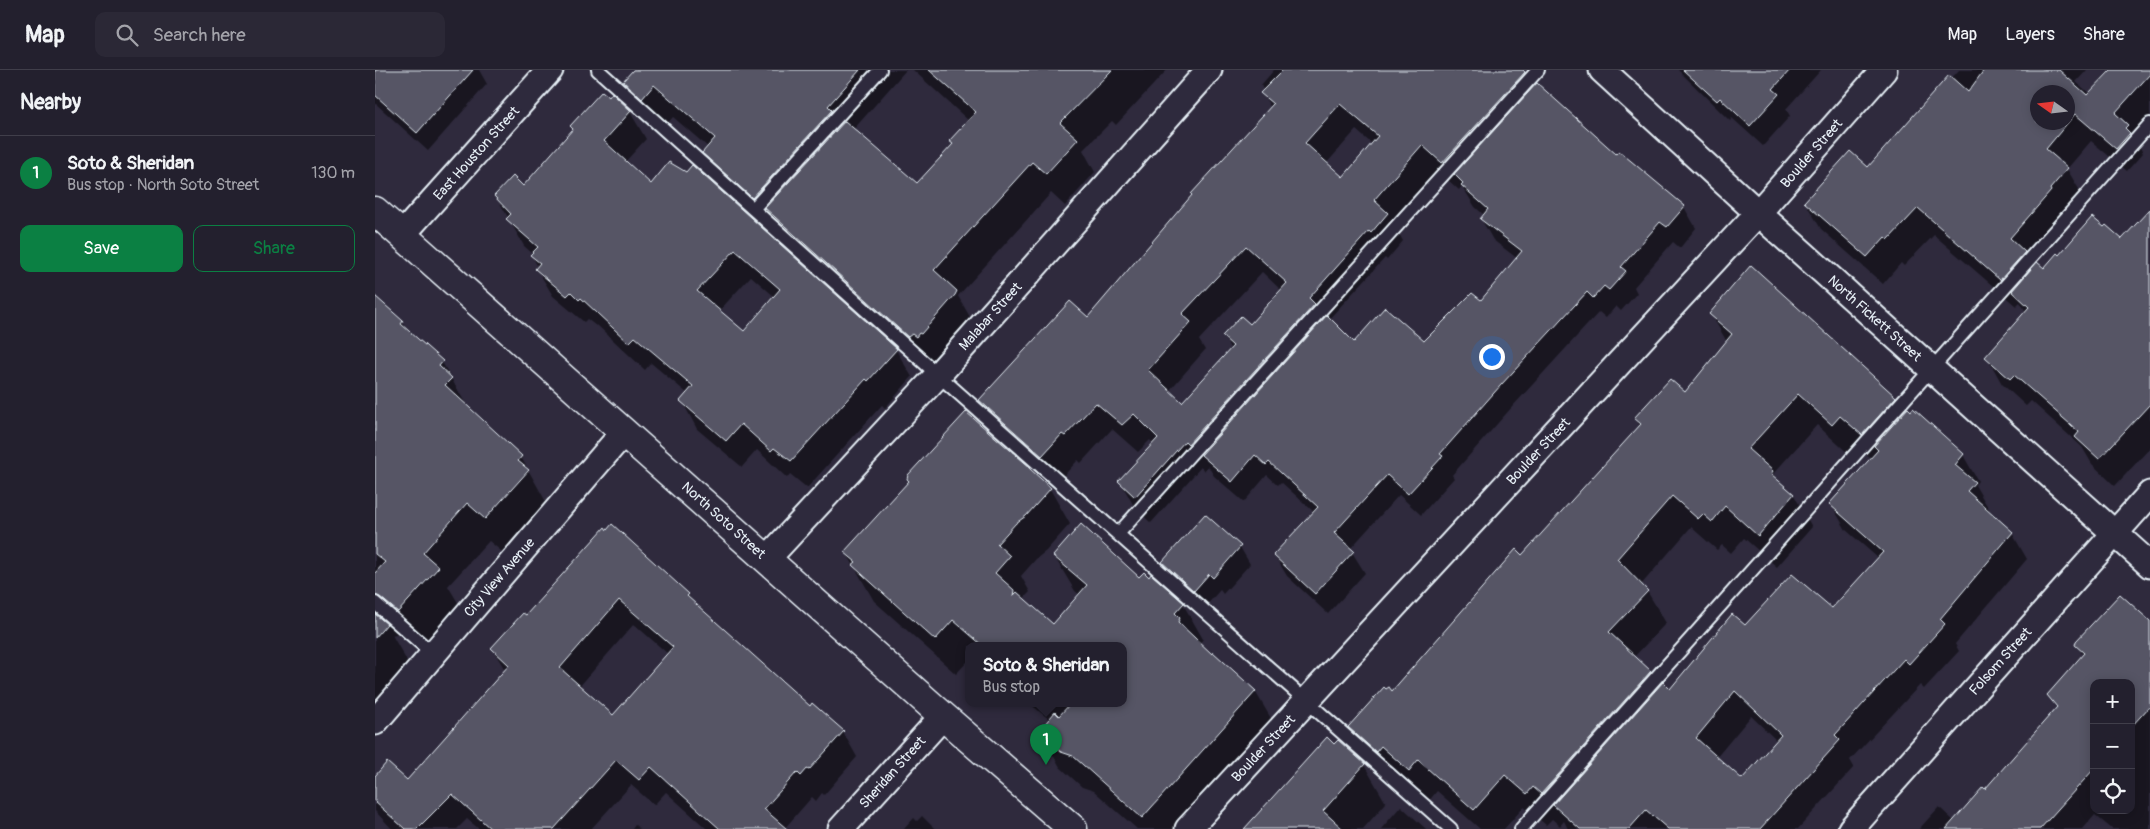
<!DOCTYPE html>
<meta charset="utf-8">
<style>
body{margin:0;font-family:Pangolin,sans-serif;background:#2b2836;color:#f1f3f6}
.controls{position:absolute;right:15px;bottom:15px;display:grid;overflow:hidden;border-radius:10px;box-shadow:0 2px 12px #0003}
.controls button{width:45px;height:45px;display:grid;place-items:center;padding:0;border:0;border-bottom:1px solid #403e4a;background:#23202e;color:#f1f3f6;font:25px sans-serif}
.compass{position:absolute;left:1655px;top:15px;width:45px;height:45px;border-radius:50%;background:#23202e;box-shadow:0 2px 12px #0003;rotate:284deg}
.you{position:absolute;left:1116px;top:286px;width:18px;height:18px;margin:-12px;border:4px solid #fff;border-radius:50%;background:#1a73e8;box-shadow:0 0 0 8px #1a73e833}
.badge{display:grid;place-items:center;width:32px;height:32px;border-radius:50%;background:#0b8043;color:#fff;font-size:16px;font-weight:700}
.pin{position:absolute;translate:-50% -41px;filter:drop-shadow(0 1px 2px #0008)}
.pin::after{content:'';position:absolute;top:26px;width:18px;height:15px;background:inherit;clip-path:polygon(0 0,100% 0,50% 100%)}
.popup{position:absolute;left:590px;top:572px;width:162px;height:65px;box-sizing:border-box;display:grid;place-content:center;border-radius:10px;background:#23202e;filter:drop-shadow(0 1px 4px #0005);font-size:16px;white-space:nowrap;color:#a3a3aa}
.popup b{font-size:19px;color:#f1f3f6}
.popup::after{content:'';position:absolute;left:50%;top:100%;margin-left:-10px;border:10px solid transparent;border-top-color:#23202e}
.list{margin:0;padding:0;list-style:none}
h2{display:flex;justify-content:space-between;align-items:center;height:65px;margin:0;padding:0 20px;font-size:21px}
h2 small{font-size:16px;font-weight:400;color:#a3a3aa}
.list li{display:grid;grid-template-columns:32px 1fr auto;gap:15px;align-items:center;box-sizing:border-box;height:75px;padding:0 20px;border-top:1px solid #403e4a}
.list b{display:block;font-size:19px;white-space:nowrap}
.list p{margin:0;font-size:16px;white-space:nowrap;color:#a3a3aa}
.list em{font-size:16px;font-style:normal;color:#a3a3aa}
.actions{display:flex;gap:10px;padding:15px 20px}
.actions a{flex:1;padding:11px 0;border:1px solid #0b8043;border-radius:10px;text-align:center;font-size:18px;color:#0b8043}
.actions .main{background:#0b8043;color:#fff}
.icon{flex:none;width:28px;height:28px;fill:none;stroke:currentColor;stroke-width:2;stroke-linecap:round;stroke-linejoin:round}
.map{position:relative;flex:none;width:1775px;height:759px;overflow:hidden}
header{display:flex;align-items:center;gap:30px;box-sizing:border-box;height:70px;padding:0 25px;background:#23202e;border-bottom:1px solid #403e4a}
header strong{font-size:24px}
nav{display:flex;gap:28px;margin-inline-start:auto;font-size:18px}
.search{width:350px;height:45px;background:#2b2836;display:flex;align-items:center;gap:12px;box-sizing:border-box;padding:0 18px;border-radius:10px;color:#a3a3aa;font-size:19px}
main{display:flex}
aside{flex:1;background:#23202e}
.map>svg:first-child{display:block}
.shadow{fill:#0007;fill-rule:evenodd}
.building{fill:#575565;stroke:#e8f1f8;fill-rule:evenodd}
.lines{fill:none;stroke-linecap:round;stroke-linejoin:round}
.lane-casing{stroke:#e8f1f8;stroke-width:16}
.street-casing{stroke:#e8f1f8;stroke-width:29}
.primary-casing{stroke:#e8f1f8;stroke-width:31}
.lane{stroke:#2f2a3d;stroke-width:12}
.street{stroke:#2f2a3d;stroke-width:25}
.primary{stroke:#2f2a3d;stroke-width:28}
.labels{text-anchor:middle;stroke-width:4;stroke-linejoin:round;paint-order:stroke}
.street-label{font-size:14px;fill:#e8f1f8;stroke:#2f2a3d}
</style>
<header>
<strong>Map</strong>
<div class="search"><svg class="icon" aria-label="search" viewBox="0 0 24 24"><circle cx="10" cy="10" r="6"/><path d="M15 15l6 6"/></svg>Search here</div>
<nav><a>Map</a><a>Layers</a><a>Share</a></nav>
</header>
<main>
<aside>
<h2>Nearby<small></small></h2>
<ul class="list">
<li><span class="badge">1</span><div><b>Soto &amp; Sheridan</b><p>Bus stop · North Soto Street</p></div><em>130 m</em></li>
</ul>
<div class="actions"><a class="main">Save</a><a>Share</a></div>
</aside>
<div class="map">
<svg width="1775" height="759" viewBox="0 0 1775 759">
<rect width="100%" height="100%" fill="#2f2a3d"/>
<filter id="ink" filterUnits="userSpaceOnUse"><feTurbulence type="fractalNoise" baseFrequency=".02" numOctaves="2"/><feDisplacementMap in="SourceGraphic" scale="10" xChannelSelector="R" yChannelSelector="G"/><feConvolveMatrix kernelMatrix="1 2 1 2 8 2 1 2 1" color-interpolation-filters="sRGB"/></filter>
<g filter="url(#ink)">
<!-- shadow -->
<path class="shadow" d="M0,0H104L112,14L53,81L0,33Z
M260,0H531L478,60L542,115L578,75L576,71L594,51L538,0H792L741,55L737,51L708,80L720,102L690,136L676,123L583,226L599,254L560,298L348,115L329,83L334,78L298,47L287,60L273,36L268,44L249,12Z
M899,0H1146L1158,19L1241,86L1309,137L1321,158L1305,178L1298,172L1259,217L1262,223L1246,241L1241,236L1231,248L1224,242L1138,336L1077,405L1079,408L1046,445L1024,425L975,479L990,503L953,544L912,506L900,486L940,443L906,412L903,415L892,405L869,432L839,406L833,396L829,401L826,397L776,453L760,438L745,411L778,374L775,370L763,382L737,359L706,393L703,390L683,412L621,357L605,330L713,249L896,38L888,24L889,22L886,15ZM981,60L997,74L968,108L951,94ZM1063,101L1084,120L1087,116L1100,137L1109,145L1106,149L1118,170L1143,189L1106,232L1049,273L979,274L954,249L1010,188L1012,190L1028,171L1018,153ZM887,202L907,221L876,256L849,267L856,280L807,333L794,321L830,280L824,270Z
M1303,0H1446L1411,39L1415,46L1388,76L1357,48L1355,51Z
M1584,0H1712L1701,12L1714,23L1735,0H1775V49L1759,67L1768,83L1752,101L1716,71L1692,99L1708,126L1654,191L1658,199L1669,200L1684,186L1747,171L1775,144V378L1740,416L1717,394L1707,377L1656,331L1651,336L1627,314L1612,287L1651,242L1645,232L1641,236L1559,165L1529,196L1526,193L1508,214L1446,159L1430,132L1493,98ZM1662,22H1692V52H1662Z
M237,25L255,42L271,69L250,92L276,116L311,103L317,97L521,280L537,307L510,338L507,335L432,418L415,404L412,408L382,380L367,397L322,359L307,331L313,324L276,293L270,300L222,255L221,256L212,249L209,252L178,226L162,199L163,197L157,186L158,184L149,176L121,126L148,117L199,61L196,57ZM376,206L400,227L369,262L344,241Z
M0,228L27,252L33,262L67,292L93,338L146,387L175,439L132,486L114,471L73,516L85,536L45,580L25,563L17,565L33,593L20,607L24,614L0,641V505L2,503L0,501Z
M1336,244L1520,328L1529,344L1538,340L1588,385L1603,411L1600,415L1614,439L1612,441L1637,463L1652,489L1580,574L1584,581L1549,619L1545,615L1475,690L1479,697L1423,759H1193L1189,751L1185,756L1177,749L1171,755L1149,737L1129,759H1105L1062,721L1053,732L994,690L975,658L1018,623L1147,487L1265,357L1261,348L1310,324L1352,272ZM1442,355L1476,386L1484,377L1497,389L1456,434L1471,460L1504,489L1457,540L1370,557L1295,621L1284,618L1275,602L1259,587L1291,553L1272,521L1266,515L1316,457L1342,480L1347,475L1356,483L1369,468L1402,497L1437,457L1419,425L1402,411L1398,404ZM1376,646L1402,671L1367,711L1341,688Z
M675,419L695,454L671,481L661,489L646,506L655,522L648,529L678,556L705,525L700,521L679,486L764,509L808,534L828,569L824,574L880,621L901,657L809,759H762L719,721L707,717L685,697L665,662L675,650L655,634H748V576H594V590L581,604L499,531L471,482Z
M830,446L865,477L875,494L848,524L845,520L830,537L798,509L788,492Z
M237,456L313,525L318,533L435,638L468,662L482,687L449,725L447,723L441,731L437,727L409,759H332L291,722L279,735L256,715L216,759H104L92,749L82,759H17L0,741V708L32,712L131,602L118,579L151,547ZM259,554L293,584L238,647L204,617Z
M1775,553V759H1737L1720,745L1708,759H1544L1564,737L1579,751L1610,721L1682,639L1674,625L1708,586L1702,574ZM1719,613H1756V740H1719Z
M959,675L989,695L1011,733L988,759H870Z
M1026,736L1050,758L1051,759H1006Z
M547,746L560,759H529L539,748L542,751Z
M260,755L265,759H257Z"/>
<!-- building -->
<path class="building" d="M0,0H98L42,63L0,25Z
M258,0H485L453,36L457,40L377,128L327,83L340,68L279,15L267,29L248,11Z
M554,0H737L685,53L703,69L671,104L657,92L559,200L582,221L580,225L546,264L544,263L541,267L537,264L533,267L390,138L470,51L542,113L578,74L574,71L601,42Z
M908,0H1148L1150,2L1067,93L1047,75L999,130L1013,143L996,163L994,161L934,228L940,234L813,374L810,371L760,427L743,411L783,368L759,344L747,355L721,333L690,366L687,364L667,386L604,330L695,231L713,247L817,125L816,124L898,34L885,23ZM965,34L1003,66L968,107L930,73ZM871,176L912,213L875,254L866,246L847,266L858,276L807,332L773,300L816,252L807,244Z
M1308,0H1415L1398,19L1404,24L1375,56L1345,28L1342,31Z
M1609,0H1684L1712,25L1736,0H1775V4L1740,43L1753,55L1750,58L1755,63L1741,79L1700,44L1671,79L1693,98L1675,119L1676,121L1635,168L1650,182L1625,210L1543,138L1513,170L1510,167L1492,187L1429,132L1475,81L1493,97L1574,5L1593,22ZM1662,22H1692V52H1662Z
M1162,13L1241,84L1244,81L1310,136L1292,157L1285,152L1246,197L1251,201L1234,220L1229,216L1218,228L1212,222L1126,315L1065,384L1068,386L1033,424L1012,405L959,463L979,481L940,524L898,485L943,437L894,392L891,395L880,385L857,412L826,385L952,245L979,272L1010,237L1049,271L1097,223L1106,230L1147,181L1105,149L1113,139L1086,115L1088,113L1079,104Z
M227,21L234,27L237,23L256,41L229,71L276,114L294,92L311,102L317,95L522,279L493,311L491,309L416,391L399,378L396,381L366,354L351,371L305,331L318,316L260,267L254,273L206,228L204,230L196,222L192,226L160,199L165,193L155,185L163,177L131,149L136,144L119,126L138,106L148,116L198,59L195,56ZM360,180L405,219L369,261L322,221Z
M1775,139V334L1724,389L1700,367L1704,362L1639,305L1635,309L1610,287L1654,237L1637,221L1662,192L1669,198L1682,183L1684,185L1717,147L1729,157L1731,155L1747,169Z
M1376,195L1521,327L1487,365L1465,346L1457,355L1423,324L1373,379L1398,401L1396,404L1419,424L1383,466L1350,436L1337,452L1328,444L1323,449L1297,426L1242,489L1273,521L1234,562L1276,601L1166,724L1158,717L1152,724L1130,705L1099,740L1043,690L1034,701L1006,676L1001,682L973,657L1009,617L1011,619L1014,617L1017,621L1141,479L1147,485L1266,354L1259,348L1295,309L1310,322L1357,264L1334,244Z
M0,226L28,251L26,254L68,291L64,296L77,308L70,315L147,386L143,391L154,400L110,449L92,433L48,483L64,497L23,542L5,527L0,525V503L10,492L0,484Z
M1533,338L1536,341L1538,338L1589,384L1580,395L1600,412L1592,421L1638,462L1565,549L1570,554L1534,594L1529,589L1460,665L1465,670L1385,759H1293L1271,740L1254,759H1205L1178,735L1288,612L1295,619L1357,544L1370,555L1417,504L1457,538L1508,482L1454,434L1503,380L1499,376ZM1360,621L1406,665L1367,709L1321,668Z
M591,342L656,398L655,399L676,418L651,446L641,453L622,474L635,486L620,503L639,520L638,526L642,522L678,554L712,515L678,486L706,454L764,507L769,502L774,507L776,504L809,533L800,543L805,548L803,552L837,584L838,582L881,621L767,748L698,686L686,682L663,662L680,642L684,646L695,634H748V576H608L578,550L560,570L477,495L481,492L469,482L534,411L532,409L533,405Z
M830,444L866,476L838,508L834,504L819,521L787,492Z
M237,454L314,524L312,526L435,636L437,633L469,661L434,700L432,699L426,706L422,702L389,739L412,759H345L276,697L264,710L241,690L179,759H116L77,724L42,759H30L0,732V706L12,692L32,710L134,595L116,578L148,543L151,545L230,457L232,460ZM244,530L298,577L238,645L185,598Z
M1745,524L1775,551V636L1756,657V613H1719V699L1665,759H1571L1608,717L1610,719L1682,637L1672,625L1709,583L1700,575L1701,571Z
M0,544L12,554L0,568Z
M952,667L959,674L963,670L990,694L948,741L968,759H869Z"/>
<g class="lines">
<defs>
<path id="lane" d="M223,0L563,305L1076,759
M378,139L505,0
M743,464L1163,0
M0,533L58,584
M1146,759L1775,54"/>
<path id="street" d="M1227,0L1383,143L1775,495
M27,165L175,0
M392,489L563,305L834,0
M0,652L249,362
M466,759L568,646
M813,759L1383,143L1509,0
M1476,759L1775,424"/>
<path id="primary" d="M0,141L568,646L698,759"/>
</defs>
<!-- lane casing -->
<use href="#lane" class="lane-casing"/>
<!-- street casing -->
<use href="#street" class="street-casing"/>
<!-- primary casing -->
<use href="#primary" class="primary-casing"/>
<!-- lane -->
<use href="#lane" class="lane"/>
<!-- street -->
<use href="#street" class="street"/>
<!-- primary -->
<use href="#primary" class="primary"/>
</g>
</g>
<g class="labels">
<!-- street labels -->
<g class="street-label">
<text transform="translate(101 83) rotate(-48)" y="5">East Houston Street</text>
<text transform="translate(1436 83) rotate(-49)" y="5">Boulder Street</text>
<text transform="translate(615 246) rotate(-48)" y="5">Malabar Street</text>
<text transform="translate(1500 248) rotate(42)" y="5">North Fickett Street</text>
<text transform="translate(1163 381) rotate(-47)" y="5">Boulder Street</text>
<text transform="translate(349 450) rotate(42)" y="5">North Soto Street</text>
<text transform="translate(124 507) rotate(-49)" y="5">City View Avenue</text>
<text transform="translate(1625 591) rotate(-48)" y="5">Folsom Street</text>
<text transform="translate(888 678) rotate(-47)" y="5">Boulder Street</text>
<text transform="translate(517 702) rotate(-48)" y="5">Sheridan Street</text>
</g>
</g>
</svg>
<div class="controls">
<button>+</button>
<button>−</button>
<button><svg class="icon" aria-label="locate" viewBox="0 0 24 24"><circle cx="12" cy="12" r="6"/><path d="M12 2v4M12 18v4M2 12h4M18 12h4"/></svg></button>
</div>
<svg class="compass" viewBox="-18 -18 36 36"><path d="M0-13l5 13h-10z" fill="#e53935"/><path d="M0 13l5-13h-10z" fill="#a3a3aa"/></svg>
<div class="you"></div>
<div class="pin badge" style="left:671px;top:695px">1</div>
<div class="popup"><b>Soto &amp; Sheridan</b>Bus stop</div>
</div>
</main>
